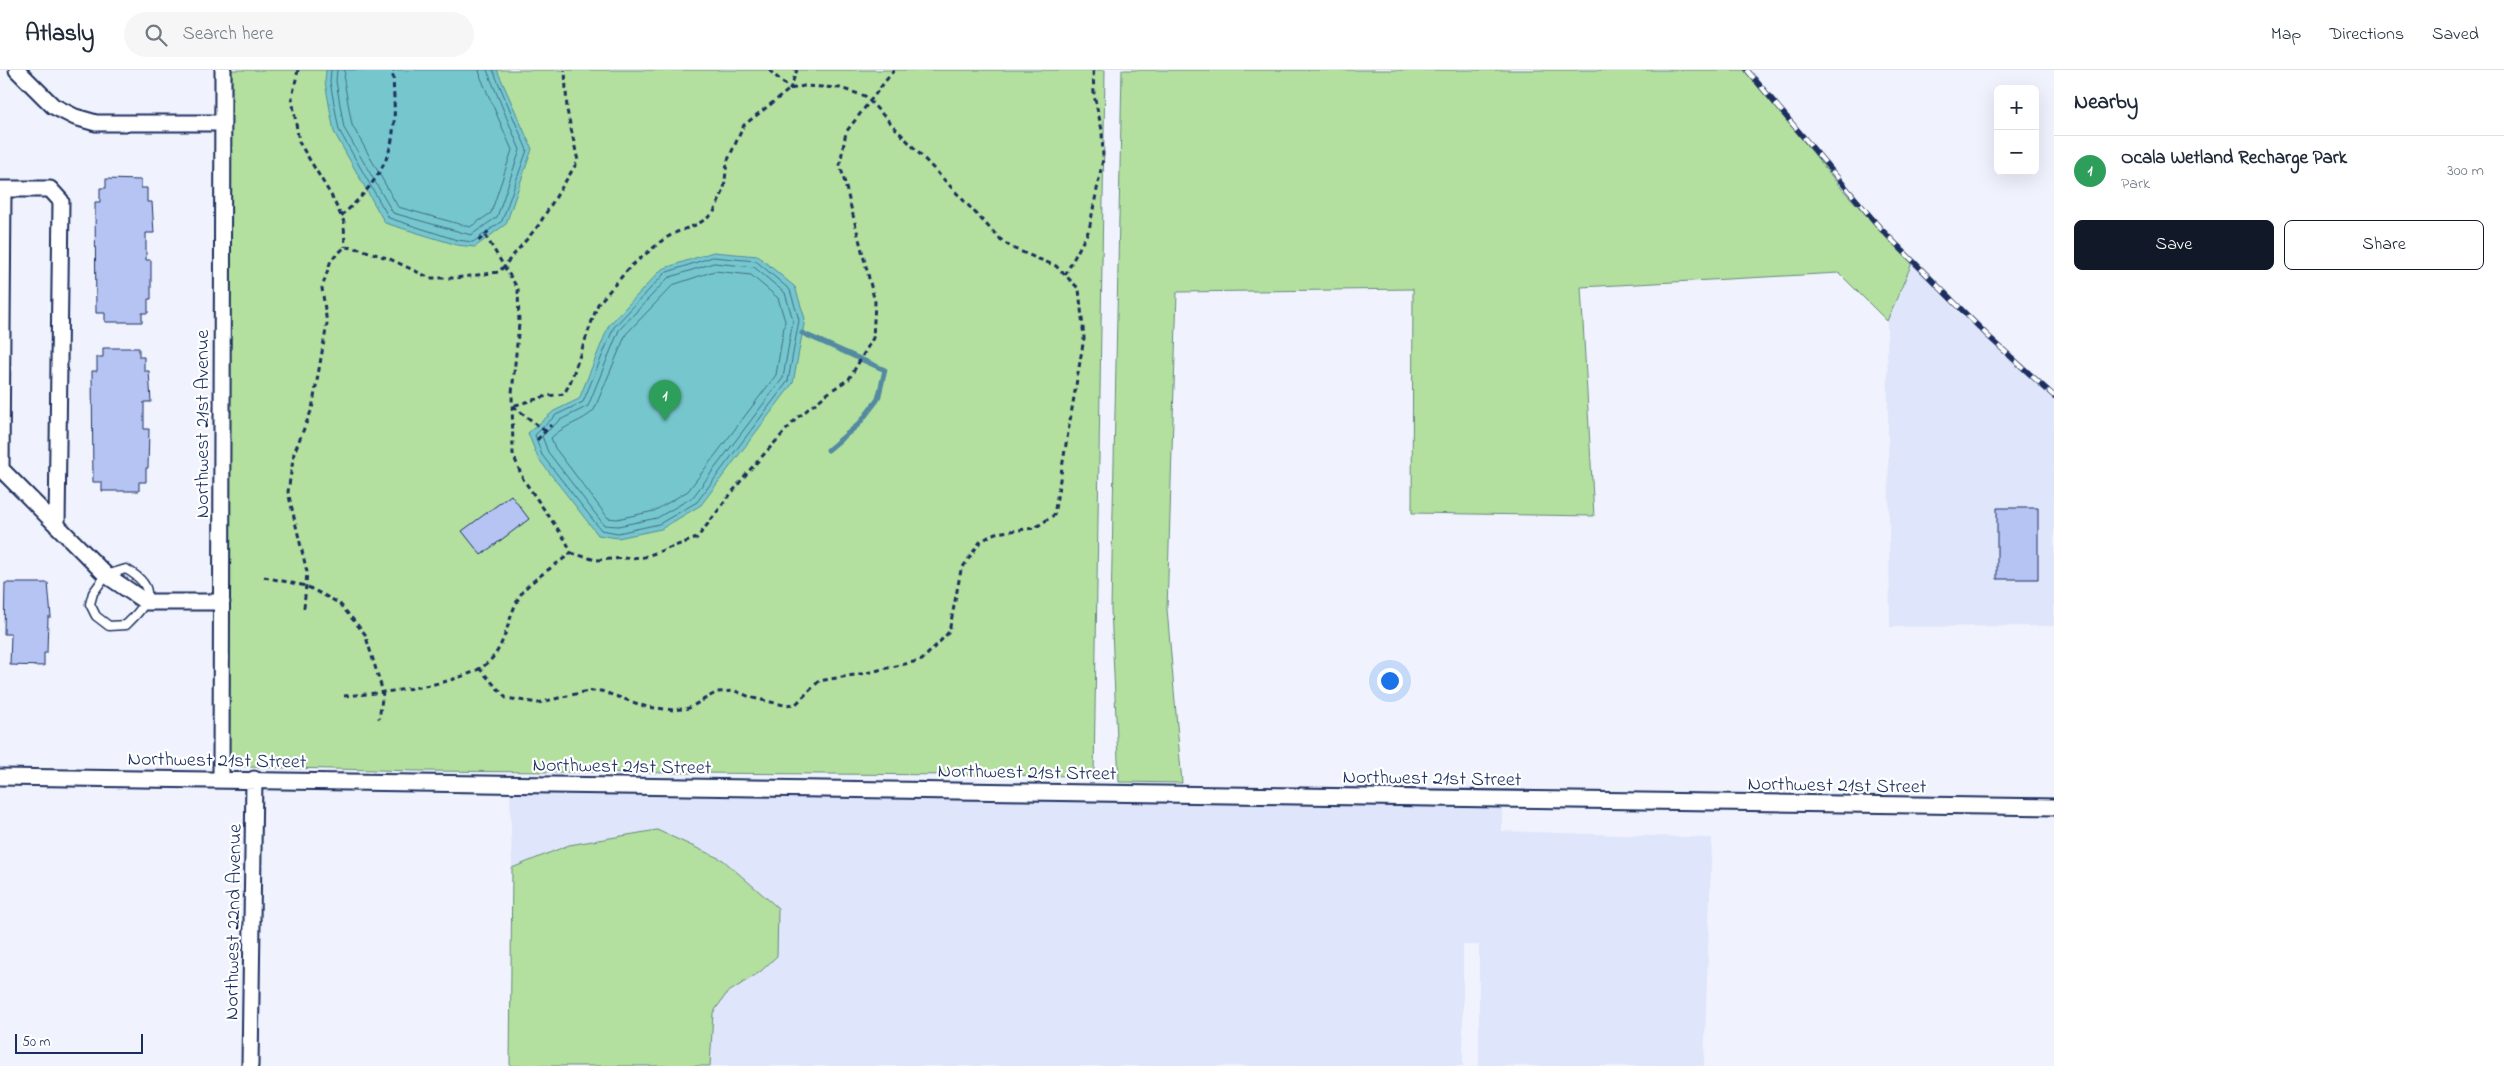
<!DOCTYPE html>
<meta charset="utf-8">
<style>
body{margin:0;font-family:"Indie Flower",sans-serif;background:#f6f6f7;color:#1f2937}
.controls{position:absolute;right:15px;top:15px;display:grid;overflow:hidden;border-radius:8px;box-shadow:0 5px 20px #0002}
.controls button{width:45px;height:45px;display:grid;place-items:center;padding:0;border:0;border-bottom:1px solid #e0e1e3;background:#fff;color:#1f2937;font:25px sans-serif}
.scale{position:absolute;left:15px;bottom:12px;width:128px;box-sizing:border-box;padding-left:5px;border:2px solid #1b2f5e;border-top:0;font-size:14px;line-height:18px;white-space:nowrap;color:#1b2f5e;-webkit-text-stroke:4px #fff;paint-order:stroke}
.you{position:absolute;left:1389px;top:610px;width:18px;height:18px;margin:-12px;border:4px solid #fff;border-radius:50%;background:#1a73e8;box-shadow:0 0 0 8px #1a73e833}
.badge{display:grid;place-items:center;width:32px;height:32px;border-radius:50%;background:#111827;color:#fff;font-size:16px;font-weight:700}
.pin{position:absolute;translate:-50% -41px;filter:drop-shadow(0 1px 2px #0008)}
.pin::after{content:'';position:absolute;top:26px;width:18px;height:15px;background:inherit;clip-path:polygon(0 0,100% 0,50% 100%)}
.list{margin:0;padding:0;list-style:none}
h2{display:flex;justify-content:space-between;align-items:center;height:65px;margin:0;padding:0 20px;font-size:21px}
h2 small{font-size:16px;font-weight:400;color:#747a83}
.list li{display:grid;grid-template-columns:32px 1fr auto;gap:15px;align-items:center;box-sizing:border-box;height:70px;padding:0 20px;border-top:1px solid #e0e1e3}
.list b{display:block;font-size:19px;white-space:nowrap}
.list p{margin:0;font-size:16px;white-space:nowrap;color:#747a83}
.list em{font-size:16px;font-style:normal;color:#747a83}
.actions{display:flex;gap:10px;padding:15px 20px}
.actions a{flex:1;padding:11px 0;border:1px solid #111827;border-radius:8px;text-align:center;font-size:18px;color:#111827}
.actions .main{background:#111827;color:#fff}
.icon{flex:none;width:28px;height:28px;fill:none;stroke:currentColor;stroke-width:2;stroke-linecap:round;stroke-linejoin:round}
.map{position:relative;flex:none;width:2054px;height:996px;overflow:hidden}
header{display:flex;align-items:center;gap:30px;box-sizing:border-box;height:70px;padding:0 25px;background:#fff;border-bottom:1px solid #e0e1e3}
header strong{font-size:24px}
nav{display:flex;gap:28px;margin-inline-start:auto;font-size:18px}
.search{width:350px;height:45px;background:#f6f6f7;display:flex;align-items:center;gap:12px;box-sizing:border-box;padding:0 18px;border-radius:28px;color:#747a83;font-size:19px}
main{display:flex}
aside{flex:1;background:#fff}
.map>svg:first-child{display:block}
.built{fill:#dfe5fa}
.green{fill:#b3e09e;stroke:#67887e}
.water{fill:#76c7cd;stroke:#528aa1}
.lines{fill:none;stroke-linecap:round;stroke-linejoin:round}
.shore{stroke:#3f6c8a;stroke-width:1}
.stream{stroke:#528aa1;stroke-width:5}
.building{fill:#b6c4f4;stroke:#1b2f5e}
.lane-casing{stroke:#1b2f5e;stroke-width:11}
.street-casing{stroke:#1b2f5e;stroke-width:19}
.path{stroke:#1b2f5e;stroke-width:3;stroke-dasharray:5 4;stroke-linecap:butt}
.lane{stroke:#fff;stroke-width:8}
.street{stroke:#fff;stroke-width:15}
.rail-casing{stroke:#1b2f5e;stroke-width:5.5}
.rail{stroke:#fff;stroke-width:4;stroke-dasharray:11;stroke-linecap:butt}
.labels{text-anchor:middle;stroke-width:4.5;stroke-linejoin:round;paint-order:stroke}
.street-label{font-size:20px;fill:#1b2f5e;stroke:#fff}
</style>
<header>
<strong>Atlasly</strong>
<div class="search"><svg class="icon" aria-label="search" viewBox="0 0 24 24"><circle cx="10" cy="10" r="6"/><path d="M15 15l6 6"/></svg>Search here</div>
<nav><a>Map</a><a>Directions</a><a>Saved</a></nav>
</header>
<main>
<div class="map">
<svg width="2054" height="996" viewBox="0 0 2054 996">
<rect width="100%" height="100%" fill="#f0f3fd"/>
<filter id="ink" filterUnits="userSpaceOnUse"><feTurbulence type="fractalNoise" baseFrequency=".02" numOctaves="2"/><feDisplacementMap in="SourceGraphic" scale="10" xChannelSelector="R" yChannelSelector="G"/><feConvolveMatrix kernelMatrix="1 2 1 2 8 2 1 2 1" color-interpolation-filters="sRGB"/></filter>
<g filter="url(#ink)">
<!-- built -->
<path class="built" d="M1912,193L1957,241L2054,324V556L1890,557L1887,251Z
M510,723L1502,738V761L1712,768L1704,996H1479V875H1463V996H710L712,943L727,923L760,902L569,775L512,798Z"/>
<!-- green -->
<path class="green" d="M232,0H1105L1094,706L419,701L246,697L233,692L226,672Z
M1122,0H1747L1842,119L1912,193L1887,251L1839,203L1581,217L1594,446L1412,443L1413,219L1177,222L1167,539L1182,713L1119,712L1111,539Z
M657,760L723,790L778,838L777,886L760,902L727,923L713,943L710,996H510L512,798L569,775Z"/>
<!-- water -->
<path class="water" d="M326,0H497L532,79L506,154L475,177L457,175L385,153L334,62L325,12Z
M713,182L758,186L795,217L805,249L793,313L701,435L661,459L618,468L598,465L538,388L528,363L554,341L579,329L609,255L662,199Z"/>
<g class="lines">
<!-- shore -->
<path class="shore" d="M331,0L330,12L339,60L389,148L457,170L473,172L502,151L527,80L493,0
M337,0L336,11L344,58L393,143L471,165L497,147L520,80L487,0
M345,0L344,11L352,55L398,137L470,157L491,143L512,80L481,8L479,0
M713,187L756,191L790,220L799,250L788,311L697,432L659,454L618,463L601,460L542,385L535,365L556,345L583,332L614,257L665,203Z
M714,193L754,197L785,223L793,250L783,308L693,427L657,448L618,456L604,455L548,382L542,366L560,350L588,336L619,260L668,208Z
M715,201L751,205L778,228L785,251L776,305L688,421L654,441L617,449L608,448L555,378L551,368C565,354 583,352 594,340L626,264L673,215Z"/>
<!-- stream -->
<path class="stream" d="M802,263L885,300L878,329L859,354L828,380"/>
</g>
<!-- building -->
<path class="building" d="M106,109L141,110V118H147V132H152L154,163H146V190H151V229H148V243H142V252H105V243H96L95,132H100V118H106Z
M103,278H139V287H144V301H149L151,332H144V359H149L148,398H146V412H139V421H102V412H93L92,301H97V287H103Z
M511,425L529,449L481,485L462,461Z
M1997,438H2038V509H1997Z
M5,513H48L51,547H48L47,583H44V596L10,595L11,564H4Z"/>
<g class="lines">
<defs>
<path id="lane" d="M126,499C159,518 149,533 126,555L109,556L96,546L90,534L93,523L106,505Z"/>
<path id="street" d="M17,0L53,36L75,47L96,53H223
M0,119H50L61,131L57,456
M3,119L1,399L106,505L146,532H222
M0,707L2054,737
M221,709L223,0
M250,996L254,709"/>
</defs>
<!-- lane casing -->
<use href="#lane" class="lane-casing"/>
<!-- street casing -->
<use href="#street" class="street-casing"/>
<!-- path -->
<path class="path" d="M298,0L292,28L299,72L331,125L344,152L345,177
M769,0L790,19L797,0
M341,146C366,124 390,96 393,62C396,42 393,20 393,0
M485,165L491,158
M1065,205L1089,160L1103,89L1102,60L1094,25L1093,0
M513,336L545,361
M537,370L551,355
M571,483L596,490L644,487L697,468L747,403L797,348L832,320L849,309L873,268L875,232L840,94L846,62L894,0
M264,507L306,516L339,533L365,564L383,622L379,649
M304,538L307,502L288,422L294,383L312,339L327,254L322,218L331,190L345,177L360,179L390,189L430,208H456L499,202L538,156L578,91L567,40L565,0
M479,598L506,628L538,633L588,621H601L647,637L674,640L689,638L717,622L735,621L753,628L784,635L796,634L819,611L866,603L922,590L949,562L961,500L980,472L995,463L1035,458L1054,445L1084,268L1079,219L1056,196L1012,178L1000,169L865,26L840,18L804,16L790,19L744,55L727,92L724,120L713,144L698,154L677,162L664,169L631,196L598,234L570,313L564,324L547,326L512,336
M344,626C380,623 457,616 485,595C507,578 507,546 521,524C527,513 560,492 571,483L566,471L523,409L513,384L512,323L519,254L518,219L485,165L477,172"/>
<!-- lane -->
<use href="#lane" class="lane"/>
<!-- street -->
<use href="#street" class="street"/>
<defs>
<path id="rail" d="M1747,0L1881,159L1988,266L2054,326"/>
</defs>
<!-- rail casing -->
<use href="#rail" class="rail-casing"/>
<!-- rail -->
<use href="#rail" class="rail"/>
</g>
</g>
<g class="labels">
<!-- street labels -->
<g class="street-label">
<text transform="translate(201 354) rotate(-90)" y="7">Northwest 21st Avenue</text>
<text transform="translate(217 689) rotate(1)" y="7">Northwest 21st Street</text>
<text transform="translate(622 695) rotate(1)" y="7">Northwest 21st Street</text>
<text transform="translate(1027 701) rotate(1)" y="7">Northwest 21st Street</text>
<text transform="translate(1432 707) rotate(1)" y="7">Northwest 21st Street</text>
<text transform="translate(1837 714) rotate(1)" y="7">Northwest 21st Street</text>
<text transform="translate(232 852) rotate(-89)" y="7">Northwest 22nd Avenue</text>
</g>
</g>
</svg>
<div class="controls">
<button>+</button>
<button>−</button>
</div>
<div class="scale">50 m</div>
<div class="you"></div>
<div class="pin badge" style="left:665px;top:351px;background:#2e9e5b">1</div>
</div>
<aside>
<h2>Nearby<small></small></h2>
<ul class="list">
<li><span class="badge" style="background:#2e9e5b">1</span><div><b>Ocala Wetland Recharge Park</b><p>Park</p></div><em>300 m</em></li>
</ul>
<div class="actions"><a class="main">Save</a><a>Share</a></div>
</aside>
</main>
